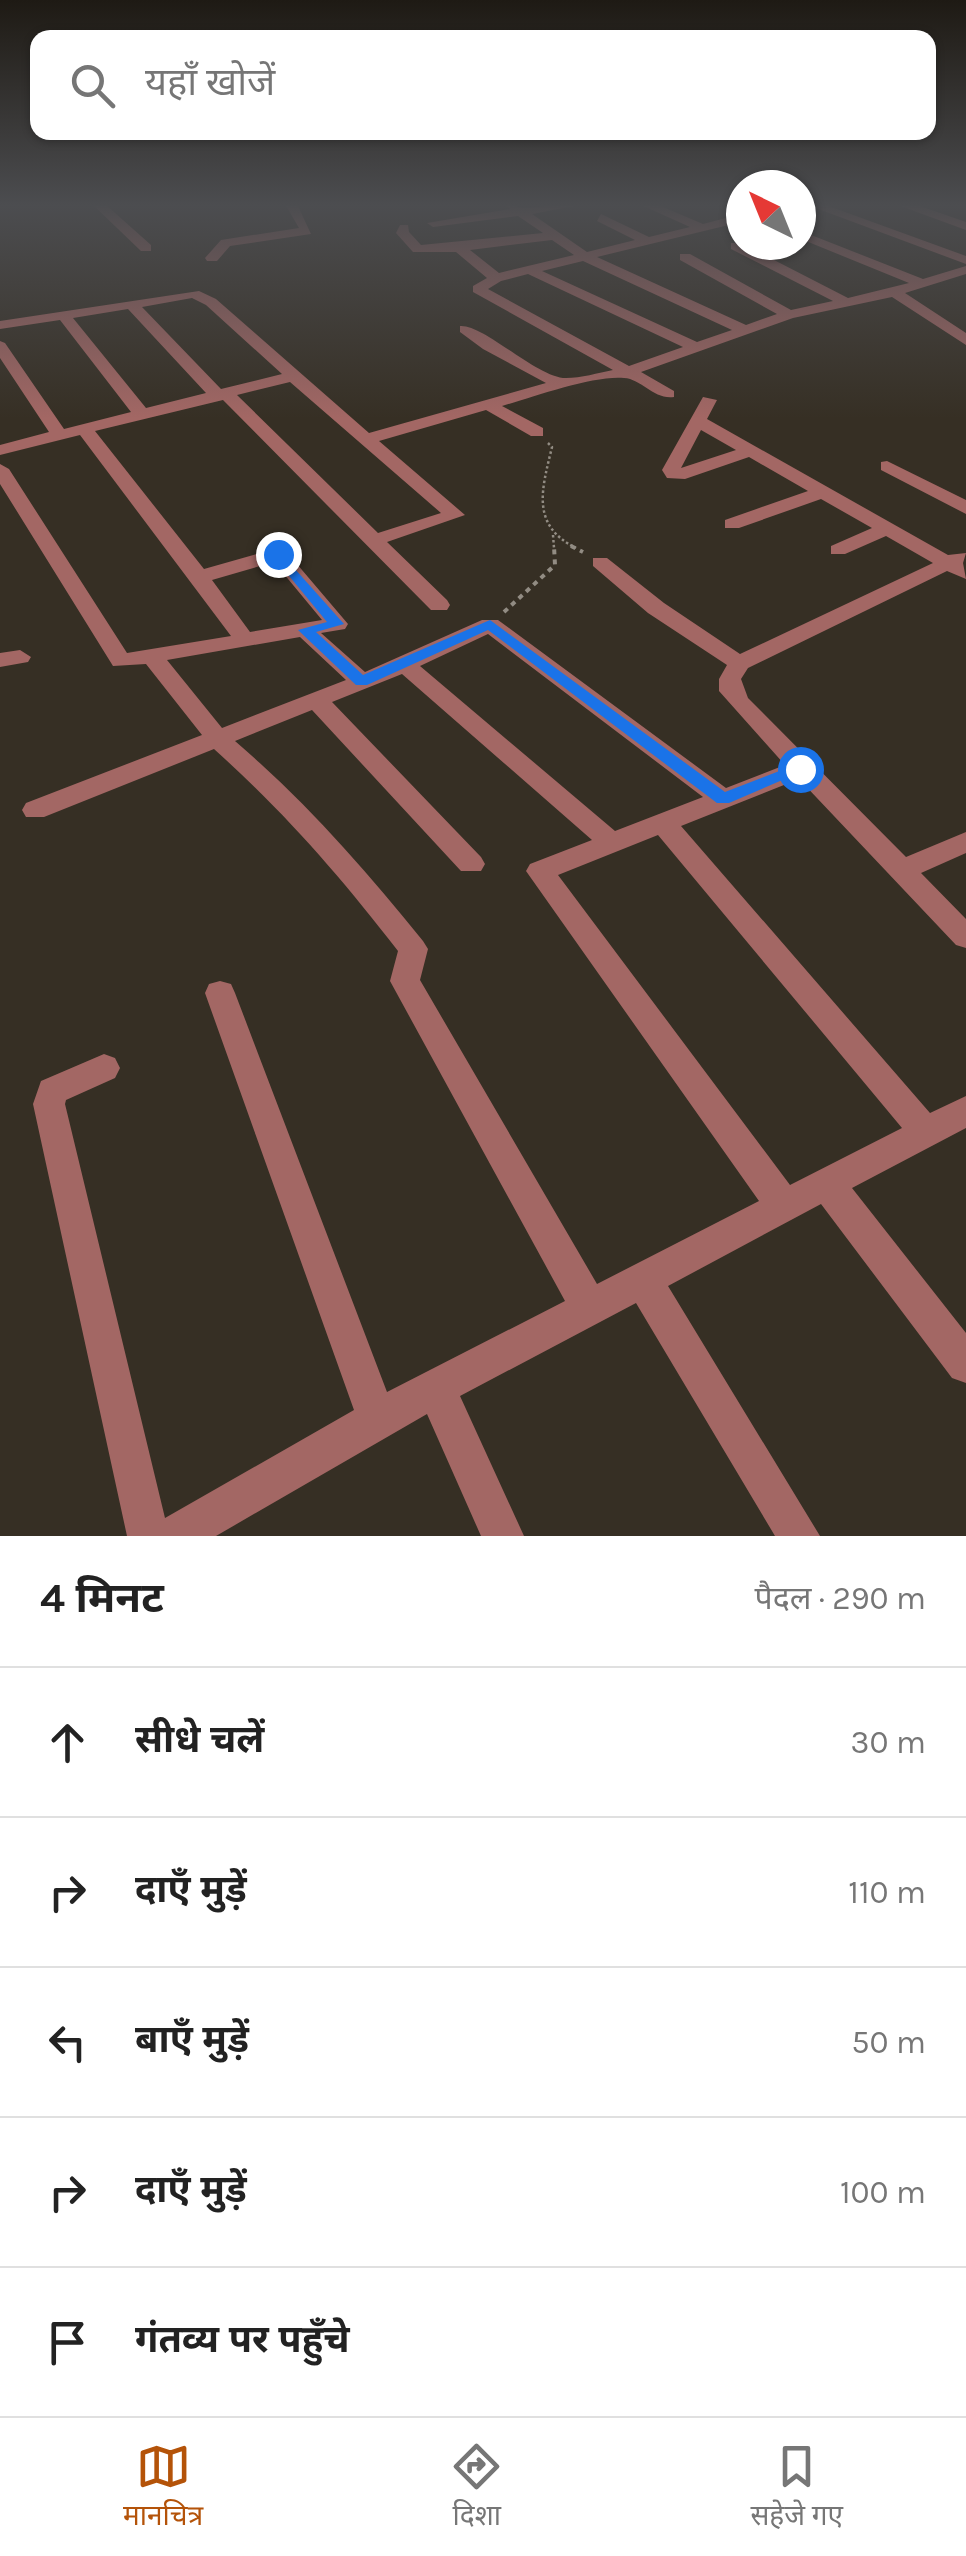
<!DOCTYPE html>
<html lang="hi">
<meta charset="utf-8">
<style>
body{margin:0;font-family:Karla,"Noto Sans Devanagari",sans-serif;background:#f6f6f6;color:#222}
.compass{position:absolute;left:726px;top:170px;width:90px;height:90px;border-radius:50%;background:#fff;box-shadow:0 2px 8px #0004;rotate:317deg}
.stop{position:absolute;width:30px;height:30px;margin:-22px;border:8px solid #1a73e8;border-radius:50%;background:#fff}
.stop.end{background:#1a73e8;border-color:#fff;box-shadow:0 2px 10px #0008}
.list{margin:0;padding:0;list-style:none}
h2{display:flex;justify-content:space-between;align-items:center;height:130px;margin:0;padding:0 40px;font-size:42px}
h2 small{font-size:32px;font-weight:400;color:#767676}
.list li{display:grid;grid-template-columns:65px 1fr auto;gap:30px;align-items:center;box-sizing:border-box;height:150px;padding:0 40px;border-top:2px solid #e0e0e0}
.list b{display:block;font-size:38px;white-space:nowrap}
.list em{font-size:32px;font-style:normal;color:#767676}
.icon{flex:none;width:55px;height:55px;fill:none;stroke:currentColor;stroke-width:2;stroke-linecap:round;stroke-linejoin:round}
.map{position:relative;flex:none;width:966px;height:1536px;overflow:hidden}
.search{position:absolute;background:#fff;box-shadow:0 2px 8px #0004;left:30px;right:30px;top:30px;height:110px;display:flex;align-items:center;gap:25px;box-sizing:border-box;padding:0 35px;border-radius:20px;color:#767676;font-size:38px}
.sheet{height:880px;background:#fff}
nav{display:flex;justify-content:space-around;align-items:center;box-sizing:border-box;height:140px;border-top:2px solid #e0e0e0;background:#fff;font-size:28px;color:#767676}
nav a{display:grid;justify-items:center;gap:5px}
nav .on{color:#b45309}
.map>svg:first-child{display:block}
.lines{fill:none;stroke-linecap:round;stroke-linejoin:round}
.path-far1{stroke:#928c83;stroke-width:2.5;stroke-dasharray:2.5 2.5;stroke-linecap:butt}
.path{stroke:#928c83;stroke-width:4;stroke-dasharray:5 5;stroke-linecap:butt}
.minor{fill:#a36764;fill-rule:evenodd}
.route{fill:#1a73e8}
</style>
<div class="map">
<svg width="966" height="1536" viewBox="0 0 966 1536">
<rect width="100%" height="100%" fill="#362f24"/>
<g class="lines">
<!-- path-far1 -->
<path class="path-far1" d="M548,443L552,447C542,489 530,525 576,548
M553,535L554,548"/>
<!-- path -->
<path class="path" d="M571,546L583,552
M504,612L555,565L554,546"/>
<!-- minor -->
<path class="minor" d="M92,204H105L151,245V251H141Z
M285,204H297L311,234L230,246L217,261H207L205,258L221,240L299,228Z
M504,204L523,208L585,204L532,214L587,252L635,240L597,221L601,214L649,237L690,227L639,204H656L703,224L741,214V222L597,257L746,325L777,314L680,260V254H690L791,310L833,301L731,249V243H741L848,298L909,283L801,239V231L923,279L966,266V274L905,293L966,333V345L892,297L793,318L641,372L674,391V397C654,400 642,379 624,378C594,375 533,397 502,406L543,428V436H531L486,410L379,441L465,515L387,542L447,600L450,605L447,610H431L223,400L95,431L204,569L278,548L285,550L348,624L345,629L321,633L365,672L482,620H498L726,788L785,765L719,691V679L727,665L648,613L593,566V558H607L664,603L740,654L933,563L886,536L845,554H831V546L872,528L821,499L739,528H725V520L808,491L749,457L685,479L667,478L662,470L703,397L717,400L707,419L948,555L966,553L963,563L966,579L947,571L748,668L741,679L748,698L906,857L966,832V853L921,873L966,919V948L956,945L799,779L681,826L930,1113L966,1096V1128L852,1188L966,1333V1383L952,1378L821,1204L668,1286L820,1536H775L636,1303L460,1396L524,1536H481L427,1414L216,1536H127L33,1104L41,1081L104,1054L115,1058L120,1068L115,1078L66,1100L65,1104L165,1518L354,1410L205,993L209,984L220,981L231,984L235,993L387,1392L565,1301L390,981L398,951C339,875 286,814 214,749L44,817H26L22,810L26,803L202,735L146,664L113,666L0,484V464L9,469L127,653L231,636L80,435L0,455V445L49,432L0,358V341L5,343L64,429L131,412L60,320L0,329V321L199,291L216,299L369,433L546,383L483,349L460,332V326C484,324 537,378 566,378C581,378 598,373 613,370L473,292V286L487,278L456,252H413L396,233L400,225H408L409,232L421,245L543,233L518,216L433,227L427,223L510,209ZM552,240L574,255L499,273L470,250ZM583,261L732,330L697,342L542,271ZM528,274L683,347L629,366L488,289L501,281ZM192,298L206,305L282,374L221,389L142,307ZM128,309L206,393L146,408L73,318ZM290,382L441,513L378,533L237,395ZM701,430L736,450L681,468ZM274,562L322,620L250,632L212,580ZM488,634L703,797L615,831L420,666ZM300,637L346,680L222,728L167,660ZM402,674L592,840L530,864L526,871L759,1201L597,1284L420,980L428,949L423,941C364,868 306,802 235,741L312,710L461,871H481L485,864L481,857L332,702ZM658,835L902,1128L790,1185L558,875Z
M805,204H823L966,256V264Z
M895,204H914L966,222V230Z
M887,461L966,500V514L881,470V462Z
M20,650L31,657L28,662L0,667V653Z"/>
</g>
<!-- sky -->
<linearGradient id="sky" x2="0" y2="1"><stop stop-color="#1e1a14"/><stop offset="0.49" stop-color="#4c4d50"/><stop offset="1" stop-color="#4c4d50" stop-opacity="0"/></linearGradient>
<rect width="966" height="419" fill="url(#sky)"/>
<!-- route -->
<path class="route" d="M278,550L344,624L316,632L363,675L490,620L725,792L800,763L808,769L729,803H717L488,630L367,685H356L298,630L327,622L271,554Z"/>
</svg>
<svg class="compass" viewBox="-18 -18 36 36"><path d="M0-13l5 13h-10z" fill="#e53935"/><path d="M0 13l5-13h-10z" fill="#767676"/></svg>
<div class="stop" style="left:800px;top:769px"></div>
<div class="stop end" style="left:278px;top:554px"></div>
<div class="search"><svg class="icon" aria-label="search" viewBox="0 0 24 24"><circle cx="10" cy="10" r="6"/><path d="M15 15l6 6"/></svg>यहाँ खोजें</div>
</div>
<section class="sheet">
<h2>4 मिनट<small>पैदल · 290 m</small></h2>
<ul class="list">
<li><svg class="icon" aria-label="ahead" viewBox="0 0 24 24"><path d="M12 20V5M6 11l6-6 6 6"/></svg><div><b>सीधे चलें</b></div><em>30 m</em></li>
<li><svg class="icon" aria-label="right" viewBox="0 0 24 24"><path d="M7 20v-9h11M14 6l5 5-5 5"/></svg><div><b>दाएँ मुड़ें</b></div><em>110 m</em></li>
<li><svg class="icon" aria-label="left" viewBox="0 0 24 24"><path d="M17 20v-9H6M10 6l-5 5 5 5"/></svg><div><b>बाएँ मुड़ें</b></div><em>50 m</em></li>
<li><svg class="icon" aria-label="right" viewBox="0 0 24 24"><path d="M7 20v-9h11M14 6l5 5-5 5"/></svg><div><b>दाएँ मुड़ें</b></div><em>100 m</em></li>
<li><svg class="icon" aria-label="arrive" viewBox="0 0 24 24"><path d="M6 21V4h12l-3 4 3 4H6"/></svg><div><b>गंतव्य पर पहुँचे</b></div></li>
</ul>
</section>
<nav>
<a class="on"><svg class="icon" aria-label="map" viewBox="0 0 24 24"><path d="M3 6l6-2 6 2 6-2v14l-6 2-6-2-6 2zM9 4v14M15 6v14"/></svg>मानचित्र</a>
<a><svg class="icon" aria-label="directions" viewBox="0 0 24 24"><path d="M12 3l9 9-9 9-9-9zM9 14v-3h6M13 9l2 2-2 2"/></svg>दिशा</a>
<a><svg class="icon" aria-label="saved" viewBox="0 0 24 24"><path d="M7 4h10v16l-5-4-5 4z"/></svg>सहेजे गए</a>
</nav>
